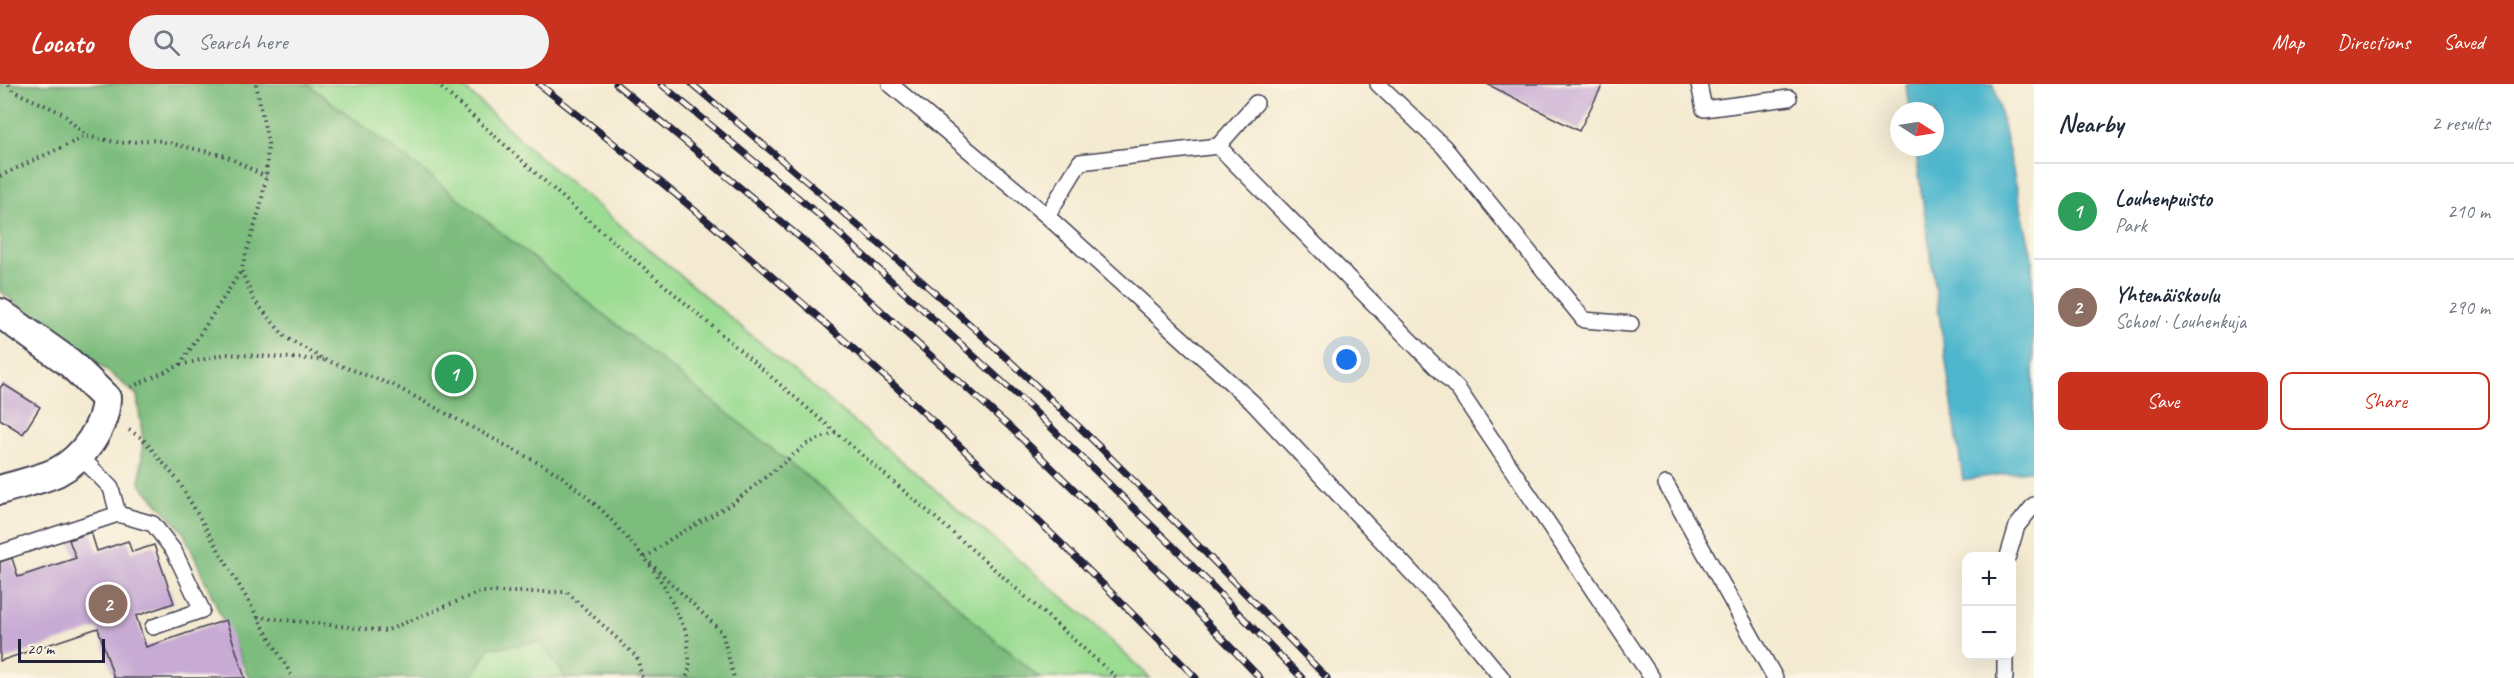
<!DOCTYPE html>
<meta charset="utf-8">
<style>
body{margin:0;font-family:Caveat,sans-serif;background:#f2f2f3;color:#1f2937}
.controls{position:absolute;right:18px;bottom:18px;display:grid;overflow:hidden;border-radius:12px;box-shadow:0 6px 24px #0002}
.controls button{width:54px;height:54px;display:grid;place-items:center;padding:0;border:0;border-bottom:2px solid #e0e1e3;background:#fff;color:#1f2937;font:30px sans-serif}
.compass{position:absolute;left:1890px;top:18px;width:54px;height:54px;border-radius:50%;background:#fff;box-shadow:0 6px 24px #0002;rotate:102deg}
.scale{position:absolute;left:18px;bottom:15px;width:87px;box-sizing:border-box;padding-left:6px;border:3px solid #22223b;border-top:0;font-size:16px;line-height:21px;white-space:nowrap;color:#22223b;-webkit-text-stroke:4px #fcf5e5;paint-order:stroke}
.you{position:absolute;left:1347px;top:276px;width:21px;height:21px;margin:-15px;border:4px solid #fff;border-radius:50%;background:#1a73e8;box-shadow:0 0 0 9px #1a73e833}
.badge{display:grid;place-items:center;width:39px;height:39px;border-radius:50%;background:#c8321e;color:#fff;font-size:20px;font-weight:700}
.pin{position:absolute;translate:-50% -50%;border:3px solid #fff;box-shadow:0 2px 6px #0006}
.list{margin:0;padding:0;list-style:none}
h2{display:flex;justify-content:space-between;align-items:center;height:78px;margin:0;padding:0 24px;font-size:26px}
h2 small{font-size:20px;font-weight:400;color:#747a83}
.list li{display:grid;grid-template-columns:39px 1fr auto;gap:18px;align-items:center;box-sizing:border-box;height:96px;padding:0 24px;border-top:2px solid #e0e1e3}
.list b{display:block;font-size:22px;white-space:nowrap}
.list p{margin:0;font-size:20px;white-space:nowrap;color:#747a83}
.list em{font-size:20px;font-style:normal;color:#747a83}
.actions{display:flex;gap:12px;padding:18px 24px}
.actions a{flex:1;padding:14px 0;border:2px solid #c8321e;border-radius:12px;text-align:center;font-size:21px;color:#c8321e}
.actions .main{background:#c8321e;color:#fff}
.icon{flex:none;width:33px;height:33px;fill:none;stroke:currentColor;stroke-width:2;stroke-linecap:round;stroke-linejoin:round}
.map{position:relative;flex:none;width:2034px;height:594px;overflow:hidden}
header{display:flex;align-items:center;gap:36px;box-sizing:border-box;height:84px;padding:0 30px;background:#c8321e;color:#fff}
header strong{font-size:28px}
nav{display:flex;gap:33px;margin-inline-start:auto;font-size:21px}
.search{width:420px;height:54px;background:#f2f2f3;display:flex;align-items:center;gap:15px;box-sizing:border-box;padding:0 21px;border-radius:33px;color:#747a83;font-size:22px}
main{display:flex}
aside{flex:1;background:#fff}
.map>svg:first-child{display:block}
.green{fill:#9bdc93;stroke:#5e7f67;stroke-width:1.5}
.forest{fill:#7cbc7d;stroke:#4f6f5c;stroke-width:1.5}
.water{fill:#4fb7cd;stroke:#386c84;stroke-width:1.5}
.building{fill:#c8abd4}
.lines{fill:none;stroke-linecap:round;stroke-linejoin:round}
.lane-casing{stroke:#424052;stroke-width:18}
.street-casing{stroke:#424052;stroke-width:32}
.path{stroke:#424052;stroke-width:4;stroke-dasharray:1.5 4.5;stroke-linecap:butt}
.lane{stroke:#fff;stroke-width:15}
.street{stroke:#fff;stroke-width:28}
.rail-casing{stroke:#22223b;stroke-width:7}
.rail{stroke:#fcf5e5;stroke-width:4.5;stroke-dasharray:14;stroke-linecap:butt}
</style>
<header>
<strong>Locato</strong>
<div class="search"><svg class="icon" aria-label="search" viewBox="0 0 24 24"><circle cx="10" cy="10" r="6"/><path d="M15 15l6 6"/></svg>Search here</div>
<nav><a>Map</a><a>Directions</a><a>Saved</a></nav>
</header>
<main>
<div class="map">
<svg width="2034" height="594" viewBox="0 0 2034 594">
<rect width="100%" height="100%" fill="#fcf5e5"/>
<filter id="ink" filterUnits="userSpaceOnUse"><feTurbulence type="fractalNoise" baseFrequency=".0167" numOctaves="2"/><feDisplacementMap in="SourceGraphic" scale="12" xChannelSelector="R" yChannelSelector="G"/><feConvolveMatrix kernelMatrix="1 2 1 2 8 2 1 2 1" color-interpolation-filters="sRGB"/></filter>
<filter id="wash" filterUnits="userSpaceOnUse"><feTurbulence type="fractalNoise" baseFrequency=".008" numOctaves="4" result="noise"/><feDisplacementMap in="SourceGraphic" scale="24" xChannelSelector="R" yChannelSelector="G"/><feGaussianBlur stdDeviation="1.35" result="paint"/><feColorMatrix in="noise" values="0 0 0 0 0 0 0 0 0 0 0 0 0 0 0 0 0 1.4 0 .05"/><feComposite in="paint" operator="in"/></filter>
<g filter="url(#wash)">
<rect width="100%" height="100%" fill="#f4ead1"/>
<!-- green -->
<path class="green" d="M0,0H460L536,70L1085,532L1150,594H249L183,447L140,400L143,355L137,311L84,268L0,207Z"/>
<!-- forest -->
<path class="forest" d="M0,0H307L430,92L884,454L997,558L1040,594H566L541,558L490,564L471,594H249L183,447L140,400L143,355L137,311L84,268L0,207Z"/>
<!-- water -->
<path class="water" d="M1906,0H1994L2032,173L2034,386L1963,396L1915,63H1935V27H1909Z"/>
<g id="blocks">
<!-- building -->
<path class="building" d="M1487,0H1603L1579,47Z
M3,300L40,323L23,350L0,335V304Z
M91,448L97,467L128,457L132,468L154,461L174,519L136,532L146,563L226,536L245,594H114L98,544L0,577V478L12,474L18,493L76,474L69,456Z"/>
</g>
</g>
<g filter="url(#ink)">
<use href="#blocks" fill-opacity="0" stroke="#424052" stroke-width="1.5"/>
<g class="lines">
<defs>
<path id="lane" d="M890,0L1047,132L1080,78L1218,62
M1378,0L1444,63L1584,236L1631,240
M1699,0L1704,25L1789,14
M1256,19L1218,62L1458,305L1652,594
M1047,132L1252,318L1442,521L1502,594
M80,372L111,404L118,430L153,440L174,467L202,526L153,543
M1666,400L1775,594
M0,469L118,430
M2008,472L2017,442L2034,421
M2005,572V594"/>
<path id="street" d="M0,229L70,279L106,314C105,343 84,374 57,388C40,396 18,400 0,406"/>
</defs>
<!-- lane casing -->
<use href="#lane" class="lane-casing"/>
<!-- street casing -->
<use href="#street" class="street-casing"/>
<!-- path -->
<path class="path" d="M9,0L13,7L62,29L86,52
M256,0L268,59L266,93L260,124L241,186L254,216L285,253L325,276L393,301L559,390L602,426L645,474L665,503L687,550L690,584L686,594
M437,0L579,128L967,461L1117,594
M0,92L86,52L121,59L156,56L226,72L266,93
M180,281L241,187
M131,303L180,281L226,270L324,276
M129,346L143,355L179,398L293,594
M645,474L669,456L733,419L807,360L836,348
M650,479L722,548L734,594
M258,533L385,547L480,508H567L637,573L642,594"/>
<!-- lane -->
<use href="#lane" class="lane"/>
<!-- street -->
<use href="#street" class="street"/>
<defs>
<path id="rail" d="M539,0C772,182 990,383 1196,594
M616,0L803,156L1011,344L1159,488L1260,594
M661,0L819,131L1029,322L1178,467L1302,594
M692,0C811,101 930,201 1043,308C1140,401 1234,497 1327,594"/>
</defs>
<!-- rail casing -->
<use href="#rail" class="rail-casing"/>
<!-- rail -->
<use href="#rail" class="rail"/>
</g>
</g>
</svg>
<div class="controls">
<button>+</button>
<button>−</button>
</div>
<svg class="compass" viewBox="-18 -18 36 36"><path d="M0-13l5 13h-10z" fill="#e53935"/><path d="M0 13l5-13h-10z" fill="#747a83"/></svg>
<div class="scale">20 m</div>
<div class="you"></div>
<div class="pin badge" style="left:454px;top:290px;background:#2e9e5b">1</div>
<div class="pin badge" style="left:108px;top:520px;background:#8d6e63">2</div>
</div>
<aside>
<h2>Nearby<small>2 results</small></h2>
<ul class="list">
<li><span class="badge" style="background:#2e9e5b">1</span><div><b>Louhenpuisto</b><p>Park</p></div><em>210 m</em></li>
<li><span class="badge" style="background:#8d6e63">2</span><div><b>Yhtenäiskoulu</b><p>School · Louhenkuja</p></div><em>290 m</em></li>
</ul>
<div class="actions"><a class="main">Save</a><a>Share</a></div>
</aside>
</main>
